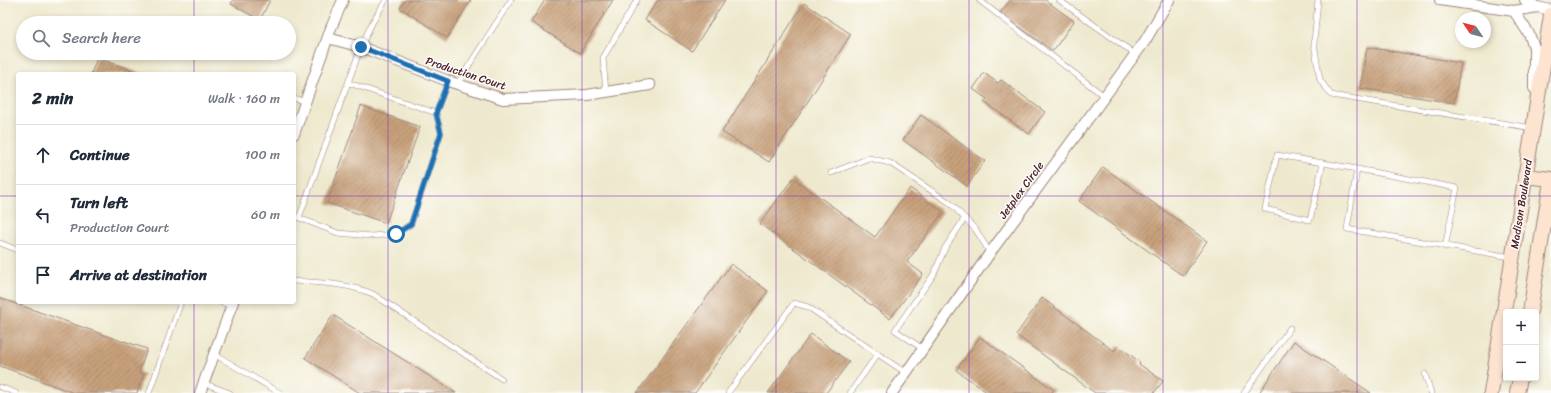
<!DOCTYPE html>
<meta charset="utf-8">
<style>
body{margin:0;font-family:Sriracha,sans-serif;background:#f6f6f7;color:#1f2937}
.controls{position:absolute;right:12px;bottom:12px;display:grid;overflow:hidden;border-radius:4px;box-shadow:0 2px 6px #0003}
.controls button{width:36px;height:36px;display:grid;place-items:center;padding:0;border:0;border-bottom:1px solid #e0e1e3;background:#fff;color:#1f2937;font:20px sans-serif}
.compass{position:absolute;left:1455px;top:12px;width:36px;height:36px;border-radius:50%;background:#fff;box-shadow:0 2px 6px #0003;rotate:305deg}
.stop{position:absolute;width:12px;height:12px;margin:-9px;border:3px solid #1f6fb2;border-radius:50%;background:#fff}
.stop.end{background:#1f6fb2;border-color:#fff;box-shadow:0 1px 4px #0008}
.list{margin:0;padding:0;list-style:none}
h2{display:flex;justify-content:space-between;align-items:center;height:52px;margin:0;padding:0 16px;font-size:17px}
h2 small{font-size:13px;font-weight:400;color:#747a83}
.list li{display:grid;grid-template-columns:26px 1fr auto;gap:12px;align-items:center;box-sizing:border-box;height:60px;padding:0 16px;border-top:1px solid #e0e1e3}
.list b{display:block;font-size:15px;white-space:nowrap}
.list p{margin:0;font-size:13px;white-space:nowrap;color:#747a83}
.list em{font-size:13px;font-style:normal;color:#747a83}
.icon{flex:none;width:22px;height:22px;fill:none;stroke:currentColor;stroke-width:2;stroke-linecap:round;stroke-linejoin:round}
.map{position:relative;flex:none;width:1551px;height:393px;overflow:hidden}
.search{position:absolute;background:#fff;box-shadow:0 2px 6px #0003;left:16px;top:16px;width:280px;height:44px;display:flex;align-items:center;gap:10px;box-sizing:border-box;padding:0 14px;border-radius:22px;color:#747a83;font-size:15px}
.panel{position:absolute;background:#fff;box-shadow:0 2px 6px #0003;left:16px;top:72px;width:280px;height:232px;border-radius:4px}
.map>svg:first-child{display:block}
.building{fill:url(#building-hatch)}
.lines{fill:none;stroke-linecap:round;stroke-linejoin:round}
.lane-casing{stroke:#9c847c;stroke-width:6}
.street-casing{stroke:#9c847c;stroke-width:12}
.secondary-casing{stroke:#9c847c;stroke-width:16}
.lane{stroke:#fff;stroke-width:5}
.street{stroke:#fff;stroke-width:10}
.secondary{stroke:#fde4d1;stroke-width:14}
.route{stroke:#1f6fb2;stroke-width:5}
.grid{fill:none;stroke:#7b2cbf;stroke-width:1;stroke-opacity:0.55}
.labels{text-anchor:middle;stroke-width:3;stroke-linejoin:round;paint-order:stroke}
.street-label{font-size:11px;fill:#4a1f2b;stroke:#fdfcf7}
</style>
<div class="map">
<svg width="1551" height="393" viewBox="0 0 1551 393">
<defs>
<pattern id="building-hatch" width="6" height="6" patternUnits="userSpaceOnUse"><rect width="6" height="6" fill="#c8a17c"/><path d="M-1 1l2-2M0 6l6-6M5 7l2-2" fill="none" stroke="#a48366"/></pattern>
</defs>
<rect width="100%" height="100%" fill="#fdfcf7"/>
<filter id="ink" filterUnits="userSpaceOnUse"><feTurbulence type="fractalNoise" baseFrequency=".025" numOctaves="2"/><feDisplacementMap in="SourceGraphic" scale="8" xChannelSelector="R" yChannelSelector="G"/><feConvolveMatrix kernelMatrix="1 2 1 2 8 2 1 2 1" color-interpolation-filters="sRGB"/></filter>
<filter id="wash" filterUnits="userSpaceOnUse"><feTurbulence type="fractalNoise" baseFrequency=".012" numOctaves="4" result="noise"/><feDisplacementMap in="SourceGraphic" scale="16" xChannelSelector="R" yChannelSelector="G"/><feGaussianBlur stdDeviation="0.9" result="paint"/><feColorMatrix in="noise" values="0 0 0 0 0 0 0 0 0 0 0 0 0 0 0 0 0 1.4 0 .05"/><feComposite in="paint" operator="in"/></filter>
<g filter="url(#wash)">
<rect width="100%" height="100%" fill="#eee9ce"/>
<g id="blocks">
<!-- building -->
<path class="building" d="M233,0H270L260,20L231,4Z
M405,0H471L447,38L400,8Z
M545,0H613L580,53L531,22Z
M658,0H725L692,51L645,20Z
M1010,0H1045L1074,21L1053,51L1000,13Z
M804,3L851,34L769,162L722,132Z
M1367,47L1461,63L1454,103L1360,88Z
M97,58L143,74H91Z
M984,73L998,83L1001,80L1045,112L1029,134L984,102L987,99L973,89Z
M361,106L420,127L386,223L327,203Z
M921,115L985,161L967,186L903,140Z
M1103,167L1207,241L1183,276L1079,201Z
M793,178L875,237L910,188L943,212L907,262L923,274L890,319L760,224Z
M731,264L768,291L695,393H637Z
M0,298L124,342V341L147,349L139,372L144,374L137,393H74L0,366Z
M1042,298L1114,351L1118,346L1140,362L1139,364L1163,381L1154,393H1095L1016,335Z
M333,315L456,393H360L305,358Z
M811,334L849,362L826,393H768Z
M980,337L1054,390L1051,393H988L956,370Z
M1294,341L1371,393H1259Z"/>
</g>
</g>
<g filter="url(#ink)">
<use href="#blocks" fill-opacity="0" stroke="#9c847c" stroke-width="1"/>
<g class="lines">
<defs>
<path id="lane" d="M979,0L1104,96
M1059,0L1135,54
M1318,0L1314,43L1320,80L1331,95L1532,128
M349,83L436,113
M457,84L511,0
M606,92L603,58L637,0
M294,98L305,102
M1277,155L1323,163L1310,220L1265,209Z
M1323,163L1357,169L1347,229L1511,257
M1357,169L1457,188L1445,247
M831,173L869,158L890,163L950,203L976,230L990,253
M294,216L338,233L371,236L396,234L411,224L441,133L436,113L448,81
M299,218L361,47L372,23L386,0
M0,243L18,250
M294,281C321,283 347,283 373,294L502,379
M220,302L232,306
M923,349L895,330L934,274L945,248L965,218
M214,354L280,393
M1425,374L1431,393
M203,383L230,393
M0,387L16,393
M149,393L181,302
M728,393L794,303L808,307L906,373
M850,393L877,355
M1244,393L1290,328"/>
<path id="street" d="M1440,0L1514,11L1537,7
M1525,0L1537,7L1551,10
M1514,11L1529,34L1534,47V88
M328,38L361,47L448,81L503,99L587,95L650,85
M294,134L331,28L343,0
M200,393L233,302
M892,393L990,253L1145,41L1169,0"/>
<path id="secondary" d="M1525,176L1551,179
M1530,312L1551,181
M1491,393L1551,15
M1517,393L1520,378"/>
</defs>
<!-- lane casing -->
<use href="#lane" class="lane-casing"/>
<!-- street casing -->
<use href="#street" class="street-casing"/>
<!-- secondary casing -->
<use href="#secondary" class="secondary-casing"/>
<!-- lane -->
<use href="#lane" class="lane"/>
<!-- street -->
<use href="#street" class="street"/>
<!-- secondary -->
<use href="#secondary" class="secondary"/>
</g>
</g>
<g class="lines" filter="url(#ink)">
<!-- route -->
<path class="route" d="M361,47L448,81L436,113L441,133L411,224L396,234"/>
</g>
<!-- grid -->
<path class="grid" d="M194,0V23M388,0V393M582,0V393M776,0V393M969,0V393M1163,0V393M1357,0V393M194,53V74M0,196H18M294,196H1551M194,302V393"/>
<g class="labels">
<!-- street labels -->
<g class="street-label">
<text transform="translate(466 73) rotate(18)" y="4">Production Court</text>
<text transform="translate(1021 190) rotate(-54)" y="4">Jetplex Circle</text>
<text transform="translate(1521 204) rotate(-81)" y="4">Madison Boulevard</text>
</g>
</g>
</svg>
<div class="controls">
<button>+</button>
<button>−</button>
</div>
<svg class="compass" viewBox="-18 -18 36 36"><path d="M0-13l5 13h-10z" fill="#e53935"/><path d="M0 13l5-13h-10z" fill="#747a83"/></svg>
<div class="stop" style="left:396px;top:234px"></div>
<div class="stop end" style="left:361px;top:47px"></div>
<div class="search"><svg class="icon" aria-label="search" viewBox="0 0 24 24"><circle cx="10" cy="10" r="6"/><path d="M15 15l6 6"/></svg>Search here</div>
<section class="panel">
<h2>2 min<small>Walk · 160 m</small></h2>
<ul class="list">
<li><svg class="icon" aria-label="ahead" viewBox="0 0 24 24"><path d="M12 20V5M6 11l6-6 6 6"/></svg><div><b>Continue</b></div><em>100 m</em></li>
<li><svg class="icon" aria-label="left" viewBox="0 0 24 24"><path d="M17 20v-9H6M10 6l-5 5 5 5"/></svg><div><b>Turn left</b><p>Production Court</p></div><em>60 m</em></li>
<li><svg class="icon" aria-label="arrive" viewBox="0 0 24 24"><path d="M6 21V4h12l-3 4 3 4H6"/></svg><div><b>Arrive at destination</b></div></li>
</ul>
</section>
</div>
